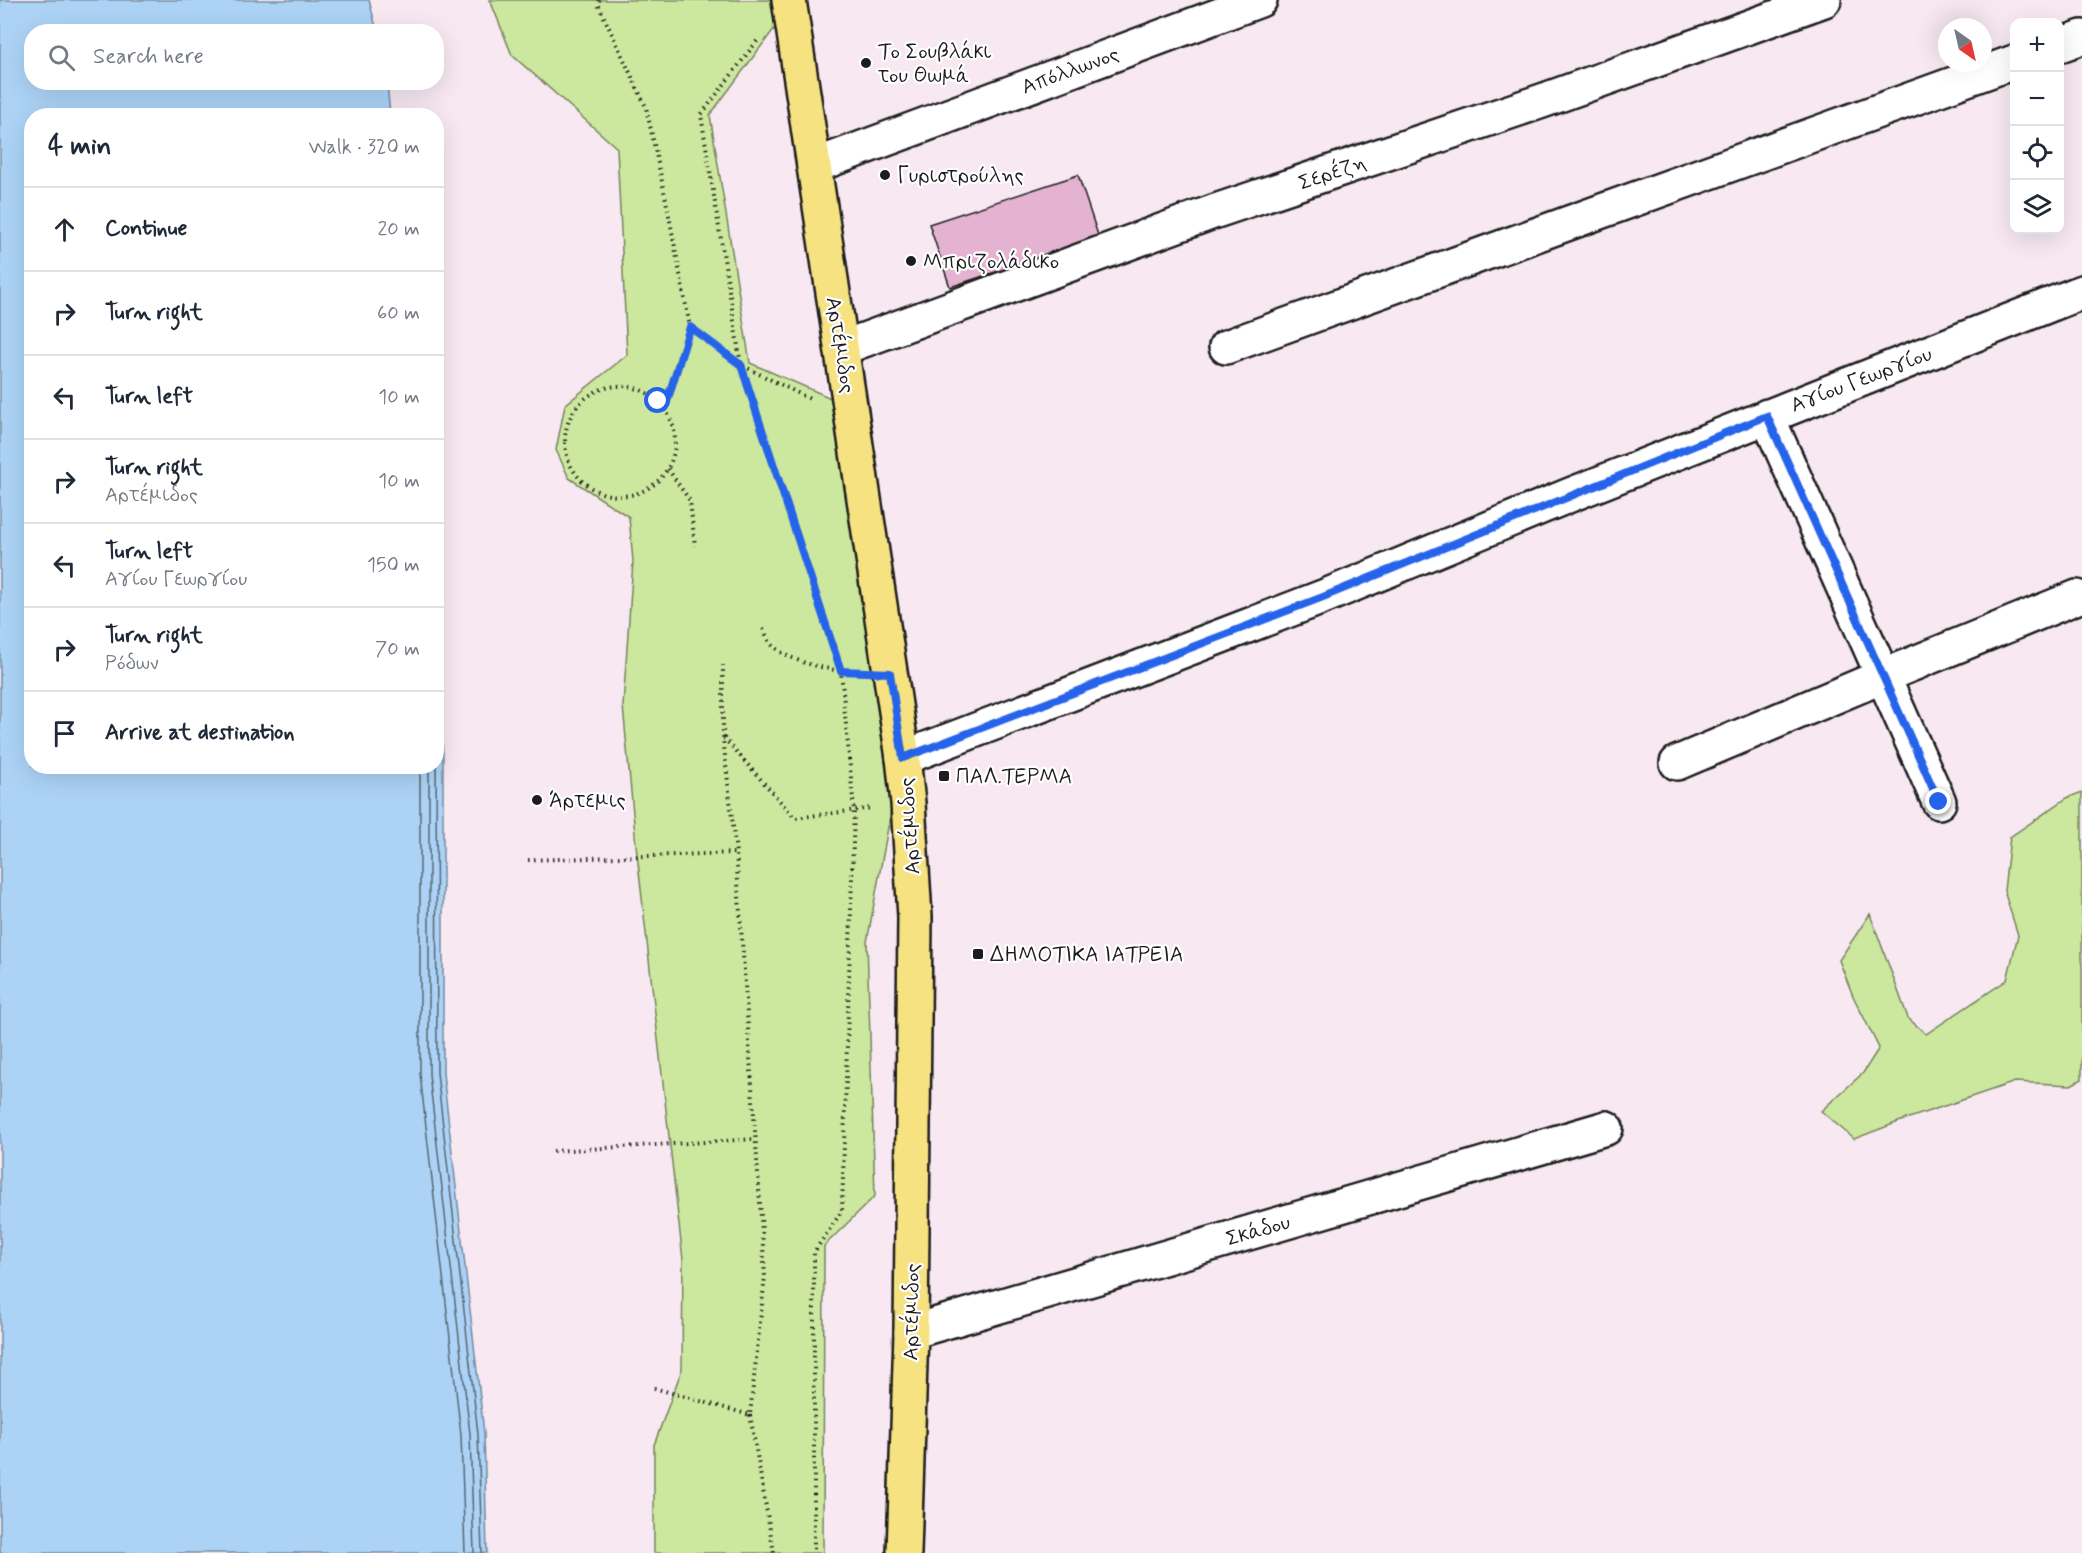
<!DOCTYPE html>
<meta charset="utf-8">
<style>
body{margin:0;font-family:Mynerve,sans-serif;background:#f6f6f7;color:#1f2937}
.controls{position:absolute;right:18px;top:18px;display:grid;overflow:hidden;border-radius:12px;box-shadow:0 6px 24px #0002}
.controls button{width:54px;height:54px;display:grid;place-items:center;padding:0;border:0;border-bottom:2px solid #e0e1e3;background:#fff;color:#1f2937;font:30px sans-serif}
.compass{position:absolute;left:1938px;top:18px;width:54px;height:54px;border-radius:50%;background:#fff;box-shadow:0 6px 24px #0002;rotate:146deg}
.stop{position:absolute;width:18px;height:18px;margin:-14px;border:4px solid #2563eb;border-radius:50%;background:#fff}
.stop.end{background:#2563eb;border-color:#fff;box-shadow:0 2px 6px #0008}
.list{margin:0;padding:0;list-style:none}
h2{display:flex;justify-content:space-between;align-items:center;height:78px;margin:0;padding:0 24px;font-size:26px}
h2 small{font-size:20px;font-weight:400;color:#747a83}
.list li{display:grid;grid-template-columns:39px 1fr auto;gap:18px;align-items:center;box-sizing:border-box;height:84px;padding:0 24px;border-top:2px solid #e0e1e3}
.list b{display:block;font-size:22px;white-space:nowrap}
.list p{margin:0;font-size:20px;white-space:nowrap;color:#747a83}
.list em{font-size:20px;font-style:normal;color:#747a83}
.icon{flex:none;width:33px;height:33px;fill:none;stroke:currentColor;stroke-width:2;stroke-linecap:round;stroke-linejoin:round}
.map{position:relative;flex:none;width:2082px;height:1553px;overflow:hidden}
.search{position:absolute;background:#fff;box-shadow:0 6px 24px #0002;left:24px;top:24px;width:420px;height:66px;display:flex;align-items:center;gap:15px;box-sizing:border-box;padding:0 21px;border-radius:24px;color:#747a83;font-size:22px}
.panel{position:absolute;background:#fff;box-shadow:0 6px 24px #0002;left:24px;top:108px;width:420px;height:666px;border-radius:24px}
.map>svg:first-child{display:block}
.green{fill:#cce79e;stroke:#74825d;stroke-width:1.5}
.water{fill:#acd3f6;stroke:#728a9f;stroke-width:1.5}
.lines{fill:none;stroke-linecap:round;stroke-linejoin:round}
.shore{stroke:#566573;stroke-width:1.5}
.building{fill:#e5b3d2;stroke:#1c1c1c;stroke-width:1.5}
.minor-casing{stroke:#1c1c1c;stroke-width:38}
.major-casing{stroke:#1c1c1c;stroke-width:38}
.path{stroke:#1c1c1c;stroke-width:4;stroke-dasharray:1.5 4.5;stroke-linecap:butt}
.minor{stroke:#fff;stroke-width:33}
.major{stroke:#f6e281;stroke-width:33}
.route{stroke:#2563eb;stroke-width:8}
.poi-dot{fill:#1c1c1c;stroke:#fff;stroke-width:2}
.labels{text-anchor:middle;stroke-width:4.5;stroke-linejoin:round;paint-order:stroke}
.poi-label{font-size:21px;fill:#1c1c1c;stroke:#fff;text-anchor:start}
.street-label{font-size:21px;fill:#1c1c1c;stroke:#fff}
</style>
<div class="map">
<svg width="2082" height="1553" viewBox="0 0 2082 1553">
<rect width="100%" height="100%" fill="#f7e8f2"/>
<filter id="ink" filterUnits="userSpaceOnUse"><feTurbulence type="fractalNoise" baseFrequency=".0167" numOctaves="2"/><feDisplacementMap in="SourceGraphic" scale="12" xChannelSelector="R" yChannelSelector="G"/><feConvolveMatrix kernelMatrix="1 2 1 2 8 2 1 2 1" color-interpolation-filters="sRGB"/></filter>
<g filter="url(#ink)">
<!-- green -->
<path class="green" d="M490,0H773L777,25L710,115L750,363L840,402L896,784L867,942L875,1196L824,1246L823,1553H654V1445L682,1369L683,1260L636,845L623,706L633,561L629,517L569,478L556,450L565,405L627,355L617,148L512,55Z
M2082,792V1079L2071,1085L2015,1082L1909,1118L1854,1139L1821,1111L1863,1073L1879,1048L1853,996L1839,960L1870,914L1908,1018L1926,1034L2007,980L2018,935L2004,891L2010,837L2067,798Z"/>
<!-- water -->
<path class="water" d="M0,0H369L377,31L32,32V82L387,83L390,115L32,116V766H436L437,676L443,754V1073L484,1433L487,1553H0Z"/>
<g class="lines">
<!-- shore -->
<path class="shore" d="M436,748L437,1073L478,1434L482,1553
M420,766V1074L461,1435L465,1553
M429,766V1074L470,1434L474,1553"/>
</g>
<!-- building -->
<path class="building" d="M1078,175L1099,238L950,287L929,224Z"/>
<g class="lines">
<defs>
<path id="minor" d="M2060,45L2082,37
M814,166L1260,0
M1226,347L2014,62
M842,348L1213,212L1542,101L1824,0
M1767,416L1939,802
M903,758L1323,597L1570,495L2082,292
M1677,763L1883,676L2077,597
M911,1332L1606,1128"/>
<path id="major" d="M789,0L903,758L908,803L915,917L911,1332L904,1553"/>
</defs>
<!-- minor casing -->
<use href="#minor" class="minor-casing"/>
<!-- major casing -->
<use href="#major" class="major-casing"/>
<!-- path -->
<path class="path" d="M599,0L598,4L646,107L667,205L690,327L741,365L810,399
M757,41L701,115L741,365L841,671L854,810L842,1211L814,1252V1553
M565 441a55 55 0 1 1 110 0a55 55 0 1 1-110 0Z
M665,408L690,327
M668,469L690,501L695,546
M763,629C766,634 769,642 773,646C790,662 831,671 854,672
M724,738L795,818L872,808
M528,860L736,853L723,738V665
M553,1151L756,1139
M654,1388L750,1415L765,1276L736,853
M750,1415L774,1553"/>
<!-- minor -->
<use href="#minor" class="minor"/>
<!-- major -->
<use href="#major" class="major"/>
</g>
</g>
<g class="lines" filter="url(#ink)">
<!-- route -->
<path class="route" d="M658,401L665,408L690,327L741,365L841,671L890,673L903,758L1323,597L1767,416L1939,802"/>
</g>
<!-- markers -->
<g class="poi-dot">
<circle cx="866" cy="63" r="6"/>
<circle cx="885" cy="175" r="6"/>
<circle cx="911" cy="261" r="6"/>
<rect x="938" y="770" width="12" height="12" rx="3"/>
<circle cx="537" cy="800" r="6"/>
<rect x="972" y="948" width="12" height="12" rx="3"/>
</g>
<g class="labels">
<!-- poi labels -->
<g class="poi-label">
<text x="878" y="58">Το Σουβλάκι<tspan x="878" dy="24">του Θωμά</tspan></text>
<text x="897" y="182">Γυριστρούλης</text>
<text x="923" y="268">Μπριζολάδικο</text>
<text x="956" y="783">ΠΑΛ.ΤΕΡΜΑ</text>
<text x="549" y="807">Άρτεμις</text>
<text x="990" y="961">ΔΗΜΟΤΙΚΑ ΙΑΤΡΕΙΑ</text>
</g>
<!-- street labels -->
<g class="street-label">
<text transform="translate(1070 70) rotate(-20)" y="7">Απόλλωνος</text>
<text transform="translate(1332 172) rotate(-19)" y="7">Σερέζη</text>
<text transform="translate(841 345) rotate(81)" y="7">Αρτέμιδος</text>
<text transform="translate(1861 379) rotate(-21)" y="7">Αγίου Γεωργίου</text>
<text transform="translate(909 826) rotate(-94)" y="7">Αρτέμιδος</text>
<text transform="translate(1258 1230) rotate(-16)" y="7">Σκάδου</text>
<text transform="translate(911 1312) rotate(-89)" y="7">Αρτέμιδος</text>
</g>
</g>
</svg>
<div class="controls">
<button>+</button>
<button>−</button>
<button><svg class="icon" aria-label="locate" viewBox="0 0 24 24"><circle cx="12" cy="12" r="6"/><path d="M12 2v4M12 18v4M2 12h4M18 12h4"/></svg></button>
<button><svg class="icon" aria-label="layers" viewBox="0 0 24 24"><path d="M12 4l9 5-9 5-9-5zM3 14l9 5 9-5"/></svg></button>
</div>
<svg class="compass" viewBox="-18 -18 36 36"><path d="M0-13l5 13h-10z" fill="#e53935"/><path d="M0 13l5-13h-10z" fill="#747a83"/></svg>
<div class="stop" style="left:658px;top:401px"></div>
<div class="stop end" style="left:1939px;top:802px"></div>
<div class="search"><svg class="icon" aria-label="search" viewBox="0 0 24 24"><circle cx="10" cy="10" r="6"/><path d="M15 15l6 6"/></svg>Search here</div>
<section class="panel">
<h2>4 min<small>Walk · 320 m</small></h2>
<ul class="list">
<li><svg class="icon" aria-label="ahead" viewBox="0 0 24 24"><path d="M12 20V5M6 11l6-6 6 6"/></svg><div><b>Continue</b></div><em>20 m</em></li>
<li><svg class="icon" aria-label="right" viewBox="0 0 24 24"><path d="M7 20v-9h11M14 6l5 5-5 5"/></svg><div><b>Turn right</b></div><em>60 m</em></li>
<li><svg class="icon" aria-label="left" viewBox="0 0 24 24"><path d="M17 20v-9H6M10 6l-5 5 5 5"/></svg><div><b>Turn left</b></div><em>10 m</em></li>
<li><svg class="icon" aria-label="right" viewBox="0 0 24 24"><path d="M7 20v-9h11M14 6l5 5-5 5"/></svg><div><b>Turn right</b><p>Αρτέμιδος</p></div><em>10 m</em></li>
<li><svg class="icon" aria-label="left" viewBox="0 0 24 24"><path d="M17 20v-9H6M10 6l-5 5 5 5"/></svg><div><b>Turn left</b><p>Αγίου Γεωργίου</p></div><em>150 m</em></li>
<li><svg class="icon" aria-label="right" viewBox="0 0 24 24"><path d="M7 20v-9h11M14 6l5 5-5 5"/></svg><div><b>Turn right</b><p>Ρόδων</p></div><em>70 m</em></li>
<li><svg class="icon" aria-label="arrive" viewBox="0 0 24 24"><path d="M6 21V4h12l-3 4 3 4H6"/></svg><div><b>Arrive at destination</b></div></li>
</ul>
</section>
</div>
